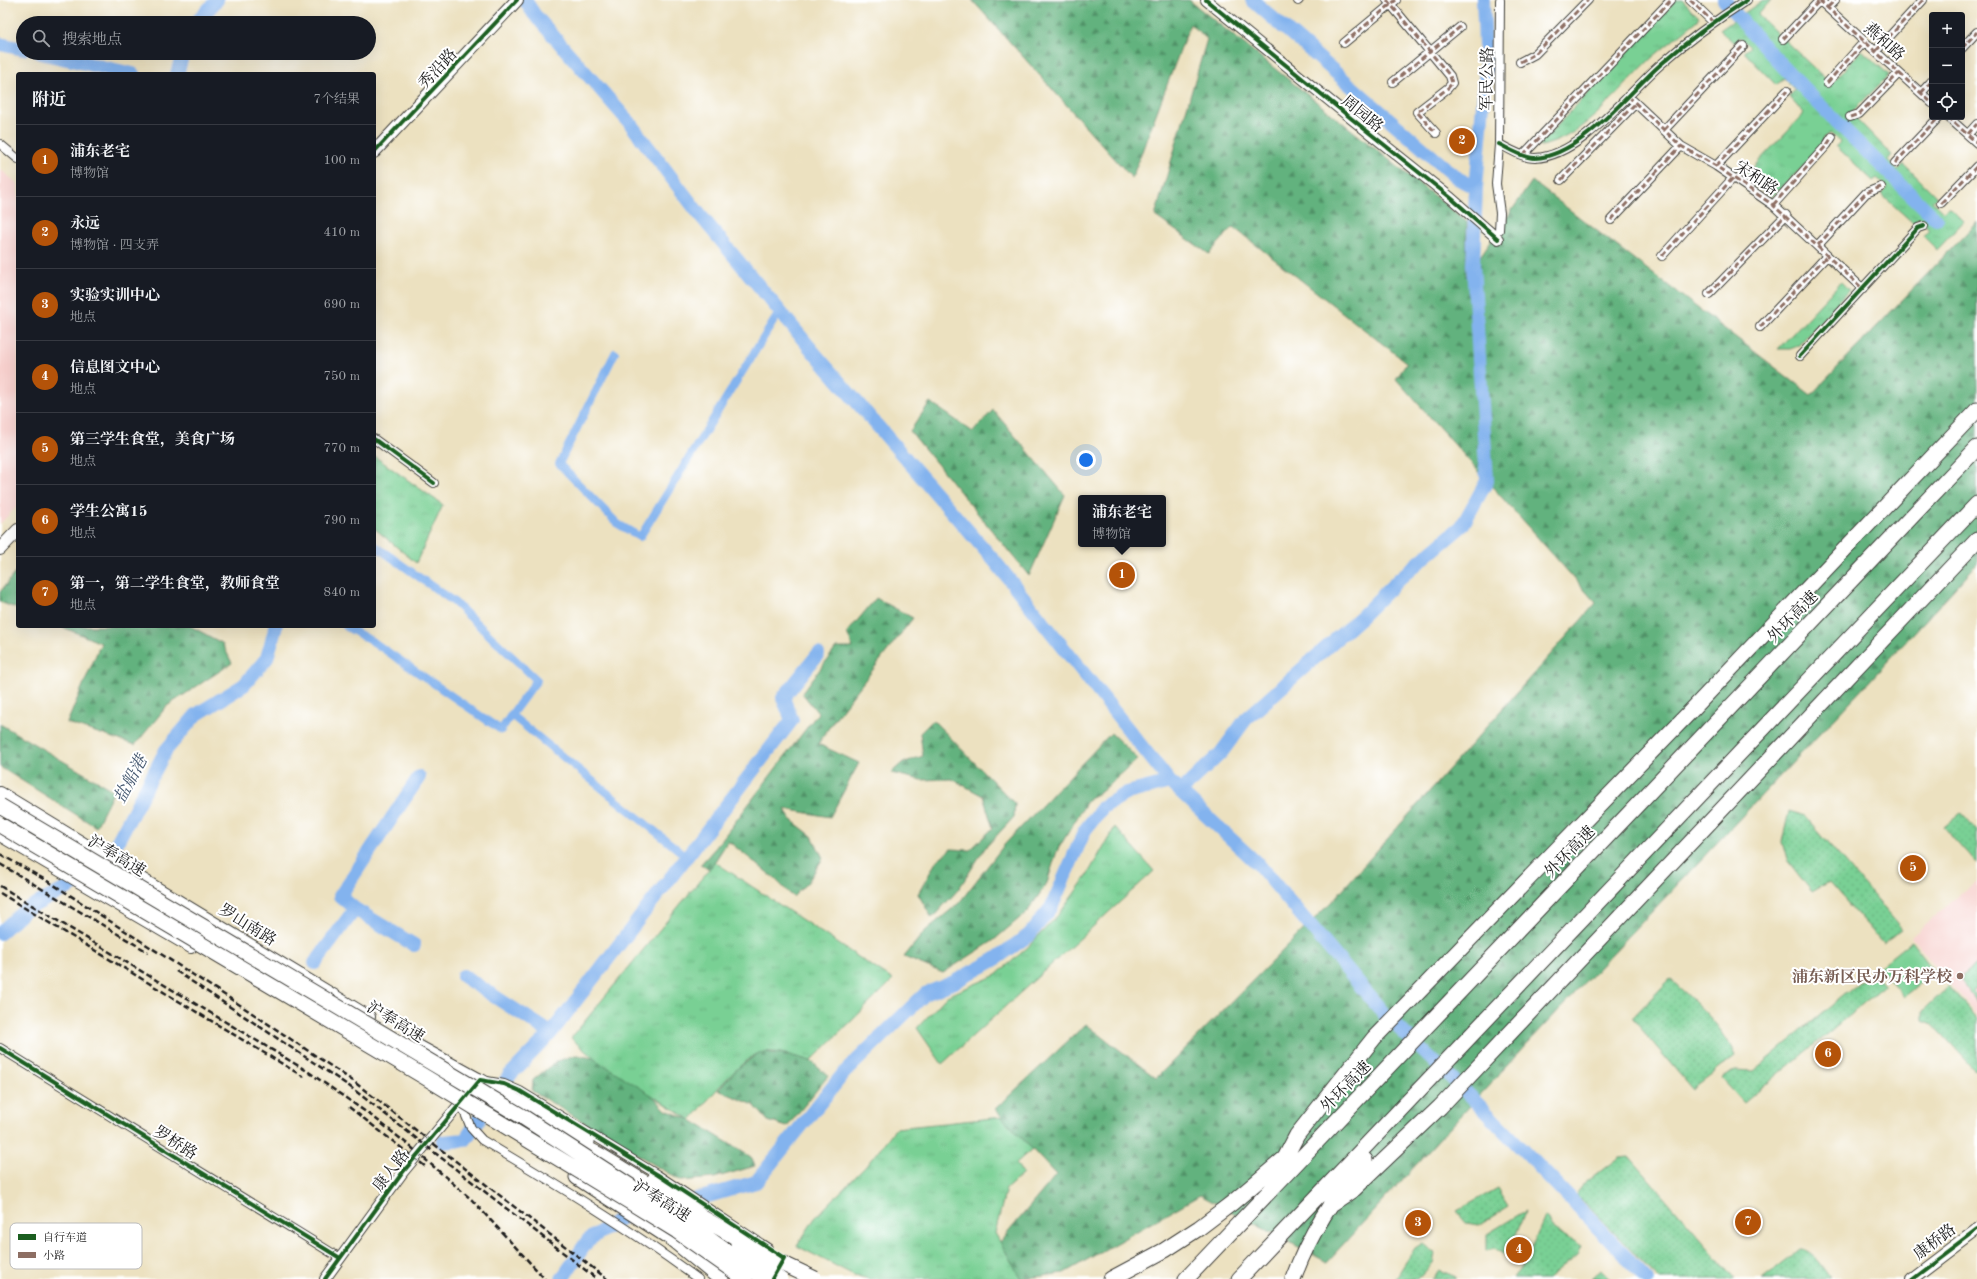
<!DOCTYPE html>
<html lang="zh">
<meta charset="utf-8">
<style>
body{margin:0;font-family:"Old Standard TT","Noto Serif SC",serif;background:#20242c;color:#f1f3f6}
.controls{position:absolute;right:12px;top:12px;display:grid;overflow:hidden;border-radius:4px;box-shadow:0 4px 16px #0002}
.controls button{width:36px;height:36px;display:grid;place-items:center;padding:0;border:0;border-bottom:1px solid #363941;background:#171b24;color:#f1f3f6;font:20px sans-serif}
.you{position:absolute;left:1086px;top:460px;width:14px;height:14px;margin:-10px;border:3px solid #fff;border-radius:50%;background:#1a73e8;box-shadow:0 0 0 6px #1a73e833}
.badge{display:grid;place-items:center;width:26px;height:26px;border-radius:50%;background:#b45309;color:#fff;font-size:13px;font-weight:700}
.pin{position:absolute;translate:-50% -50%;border:2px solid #fff;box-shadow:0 1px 4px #0006}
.popup{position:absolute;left:1078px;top:495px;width:88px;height:52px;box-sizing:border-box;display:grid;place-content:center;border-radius:4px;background:#171b24;filter:drop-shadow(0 1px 3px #0005);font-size:13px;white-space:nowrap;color:#9ea1a6}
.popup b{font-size:15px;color:#f1f3f6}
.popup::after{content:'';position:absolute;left:50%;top:100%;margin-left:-8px;border:8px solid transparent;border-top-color:#171b24}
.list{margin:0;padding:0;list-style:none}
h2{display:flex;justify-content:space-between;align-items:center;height:52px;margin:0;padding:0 16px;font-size:17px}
h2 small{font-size:13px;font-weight:400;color:#9ea1a6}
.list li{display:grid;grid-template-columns:26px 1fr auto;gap:12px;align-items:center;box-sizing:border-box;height:72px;padding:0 16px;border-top:1px solid #363941}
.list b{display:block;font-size:15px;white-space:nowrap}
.list p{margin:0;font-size:13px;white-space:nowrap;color:#9ea1a6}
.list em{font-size:13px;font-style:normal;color:#9ea1a6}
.icon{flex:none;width:22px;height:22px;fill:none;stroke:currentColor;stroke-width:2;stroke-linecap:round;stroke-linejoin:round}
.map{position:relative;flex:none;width:1977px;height:1279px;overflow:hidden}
.search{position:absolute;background:#171b24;box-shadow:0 4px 16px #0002;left:16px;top:16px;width:360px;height:44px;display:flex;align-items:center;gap:10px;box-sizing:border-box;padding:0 14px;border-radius:22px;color:#9ea1a6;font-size:15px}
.panel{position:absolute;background:#171b24;box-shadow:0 4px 16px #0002;left:16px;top:72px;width:360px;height:556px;border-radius:4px}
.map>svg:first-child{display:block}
</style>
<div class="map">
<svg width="1977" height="1279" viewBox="0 0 1977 1279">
<defs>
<pattern id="grass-dots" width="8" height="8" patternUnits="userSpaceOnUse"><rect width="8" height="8" fill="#79d094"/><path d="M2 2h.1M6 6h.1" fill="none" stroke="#68b27f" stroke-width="1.8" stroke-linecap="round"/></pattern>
<pattern id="forest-firs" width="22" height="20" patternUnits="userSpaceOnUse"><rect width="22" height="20" fill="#62b27e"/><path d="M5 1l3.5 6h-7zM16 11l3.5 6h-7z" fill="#509066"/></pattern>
<pattern id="park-tufts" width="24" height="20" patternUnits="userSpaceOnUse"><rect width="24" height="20" fill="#79d094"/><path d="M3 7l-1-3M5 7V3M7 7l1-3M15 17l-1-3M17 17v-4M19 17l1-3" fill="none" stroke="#68b27f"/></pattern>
</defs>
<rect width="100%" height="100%" fill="#fff"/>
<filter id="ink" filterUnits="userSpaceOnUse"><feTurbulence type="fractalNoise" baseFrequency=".025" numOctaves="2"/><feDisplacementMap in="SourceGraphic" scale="8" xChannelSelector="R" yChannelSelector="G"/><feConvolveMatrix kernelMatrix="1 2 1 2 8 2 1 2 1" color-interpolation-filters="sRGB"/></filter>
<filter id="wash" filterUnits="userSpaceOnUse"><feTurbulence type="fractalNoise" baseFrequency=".012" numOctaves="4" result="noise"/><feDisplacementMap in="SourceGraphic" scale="16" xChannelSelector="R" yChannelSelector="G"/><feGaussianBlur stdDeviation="0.9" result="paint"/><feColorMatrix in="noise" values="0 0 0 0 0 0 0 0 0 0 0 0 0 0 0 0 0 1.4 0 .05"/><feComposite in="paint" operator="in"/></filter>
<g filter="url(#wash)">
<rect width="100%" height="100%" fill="#ece1c0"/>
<path fill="#f7d0cd" d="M0 169 18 184V505L0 524Z
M1977 880V1015L1911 937Z"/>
<path fill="url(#grass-dots)" stroke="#4a7658" d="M1789 811 1805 816 1902 929 1883 943 1829 882 1812 892 1787 860 1782 842Z
M1961 813 1977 831V864L1944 827Z
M1977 964V988L1973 991 1977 996V1002L1962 982 1961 976Z
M1872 972 1884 986 1744 1103 1722 1079 1735 1070 1753 1071Z
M1670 979C1694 1001 1723 1025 1735 1056L1692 1089 1632 1018Z
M1949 986 1977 1018V1072L1933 1024 1923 1020V1011Z
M1629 1156 1735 1279H1659L1576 1194 1584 1184 1619 1157Z
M1498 1188 1509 1206 1479 1225 1467 1223 1457 1211Z
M1525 1211 1513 1244 1504 1256 1501 1251H1497L1496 1249 1487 1251V1234Z
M1545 1217 1549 1220 1552 1228 1581 1246 1577 1255 1547 1279H1513L1526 1260Z
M1423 1243 1435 1253 1433 1263 1418 1279H1395L1415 1248Z
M1799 1250C1813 1250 1823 1269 1831 1279H1762Z
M1439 1270 1456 1277V1279H1431Z
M1601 1270 1610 1279H1591Z"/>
<path fill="url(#forest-firs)" stroke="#3f674d" d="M972 0H1189L1467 222 1466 277 1532 181 1811 395 1977 222V564L1865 686 1525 1046 1327 1262 1200 1195 1064 1273 1021 1279 1000 1242 1056 1175 995 1109 1086 1024 1156 1078 1335 898 1596 603 1396 379 1407 363 1233 227 1209 254 1155 216 1207 39 1190 24 1132 178Z
M930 402 973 432 993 410 1065 495 1029 576 910 431Z
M18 569V609L0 602V592Z
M876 598 913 618 834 720 818 744 859 763 830 817 785 809 790 819 812 836 823 858 808 882 793 897 773 877 728 841 710 869 700 865 716 847 818 713 802 693 836 648H853L847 633Z
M60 626H190L222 643 232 663 167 706 135 745 67 723 101 643Z
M933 720 1015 804 1014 817 985 848 958 890 932 918 918 894 937 860 951 849 970 850 993 828 983 796 952 779 921 780 891 773 902 763 923 756 920 733Z
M0 724 114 791 96 827 0 767Z
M1111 733 1138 759 1101 792 1089 798 1057 851 1047 883 1028 911 993 941 943 973 904 957 924 932 959 903 1004 845Z
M760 1052 786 1054 811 1061 828 1076 787 1127 768 1121 754 1105 718 1090 737 1069Z
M575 1055 593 1058 649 1092 666 1110 691 1120 751 1157 755 1166 714 1178 681 1181 532 1091 533 1080 555 1062Z"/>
<path fill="url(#park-tufts)" stroke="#4a7658" d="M1676 0H1682L1699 17 1698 20C1684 32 1669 43 1655 55 1619 87 1587 138 1537 147Z
M1763 0H1771L1758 15 1831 84 1862 50 1889 75 1851 113 1892 155 1888 160 1898 170 1904 164 1937 197 1932 201 1944 212 1949 206 1964 221 1937 250 1923 236 1929 229 1918 218 1913 223 1881 194 1887 188 1877 178 1873 181 1836 146 1840 142 1830 133 1823 138V147L1772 197 1742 179 1804 113 1789 96 1795 90 1784 79 1776 85 1744 52 1750 47 1739 37 1734 43 1720 30Z
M1841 282 1849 290 1798 346 1790 349H1778Z
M374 456 443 505 416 563 374 528Z
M1115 827 1154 871 942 1064 917 1028 947 996 996 975 1027 948 1060 913 1086 877Z
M715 862 893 980 811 1061C799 1058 771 1048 759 1053 739 1061 706 1102 691 1120L593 1058 571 1038Z
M1002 1117 1032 1149 1016 1163 1023 1174 1006 1189 995 1233 1021 1279H869L854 1275 797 1246 815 1218 866 1166 896 1128Z"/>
<path fill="#79d094" stroke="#4a7658" d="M1911 941 1935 972 1904 997 1879 967Z"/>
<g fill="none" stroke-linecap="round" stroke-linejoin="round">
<path stroke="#83b3ee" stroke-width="8" d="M615 353 559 464 618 524 640 537 780 311
M374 545 454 602 537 680 511 715 687 857
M345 626 375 643 501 730 511 715"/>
<path stroke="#83b3ee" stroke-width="14" d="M525 0 534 14 629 122 700 215 816 355 997 564 1170 782 1259 865 1385 1015 1462 1088 1527 1154 1647 1279
M1252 0 1457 178 1476 188
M1724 0C1789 78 1863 148 1936 219
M196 23 217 0
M0 44 23 49
M40 53 133 74
M177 74 183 53
M1181 791 1221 753 1246 719 1362 616 1399 579 1462 526 1487 481 1473 265 1476 188 1486 68 1483 0
M355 909 414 945
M0 933 25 910 79 882 106 863 166 750 196 715 244 685 267 658 276 626
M315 963 355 909 340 896 419 777
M463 976 551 1033
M443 1142 465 1140 509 1076 551 1033 792 720 783 698 818 654
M684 1203 756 1182 844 1073 925 994 954 982 994 960 1029 935 1051 908 1085 830 1103 807 1127 793 1170 782
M562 1279 588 1240 639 1207"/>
</g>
</g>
<g filter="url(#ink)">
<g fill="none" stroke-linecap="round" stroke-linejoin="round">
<g stroke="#3b3a35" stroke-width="10">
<path id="minor" d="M1387 0 1450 76 1452 83 1448 88 1417 112 1436 133
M1690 0 1713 22
M1819 0 1932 103
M1298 1 1299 0
M1828 7 1835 0
M1783 39 1820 0
M1344 43 1396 0
M1962 48 1977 32
M1876 51 1923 0
M1520 62 1535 54 1588 0
M1393 82 1460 27
M1827 83 1864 42
M1921 93 1932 81
M1628 96 1681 146 1716 166 1773 205 1863 289
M1850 117 1859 114 1899 73
M1948 117 1977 143
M1664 130 1743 46
M1968 134 1977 124
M0 144 18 159
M1499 144C1509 149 1523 158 1535 158 1581 156 1627 94 1660 65 1687 41 1716 20 1747 0
M1523 155 1671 0
M1895 163 1939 117
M1716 166 1787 91
M1561 180 1635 104
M1941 203 1977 166
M1773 205 1827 145 1832 137
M1611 220 1681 146
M1499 230 1500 213 1496 184 1499 144 1500 0
M1818 245 1866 193 1881 187
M1662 256 1733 178
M1709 294 1786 215
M1760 327 1827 256
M1800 356 1918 228 1924 226
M374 439 434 483
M0 1048 340 1258
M487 1081 504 1084 520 1091 658 1175 768 1248
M461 1104 471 1128 482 1140C556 1184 629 1228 698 1279"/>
</g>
<g stroke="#3b3a35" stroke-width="12">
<path id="tertiary" d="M1206 0 1352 119 1451 198 1498 239
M325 1279 403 1172 477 1083"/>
</g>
<g stroke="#3b3a35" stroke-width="14">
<path id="secondary" d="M374 152 517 0
M0 549 18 530
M0 793 369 1017
M0 835 191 947
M418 1046 480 1080
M1911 1279 1977 1229"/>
</g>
<g stroke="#3b3a35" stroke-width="15">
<path id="primary" d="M480 1080 588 1142"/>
</g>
<g stroke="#3b3a35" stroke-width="17">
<path id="motorway" d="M565 1138 599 1155 669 1198
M577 1177 671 1238 721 1279
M1330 1205 1354 1189 1440 1107 1977 540
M1111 1279 1165 1250 1199 1228 1232 1203 1285 1158 1297 1135 1374 1038 1688 714 1977 410
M1186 1279 1977 448
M1239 1279 1977 504
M1293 1279C1309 1235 1334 1195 1365 1160"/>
</g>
<use href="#minor" stroke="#fff" stroke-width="8"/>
<use href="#tertiary" stroke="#fff" stroke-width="10"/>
<use href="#secondary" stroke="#fff" stroke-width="12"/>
<use href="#primary" stroke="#fff" stroke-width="13"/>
<use href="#motorway" stroke="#fff" stroke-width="15"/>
<path stroke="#1c1c1c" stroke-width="2.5" stroke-dasharray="6 3" stroke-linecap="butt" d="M0 854 54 885 240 1005 353 1081 607 1279
M0 864 148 952
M0 886 307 1071 376 1119 411 1147 472 1200 545 1279
M0 893 304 1077
M176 971 349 1086 597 1279
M349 1107 426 1167"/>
<g stroke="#3b3a35" stroke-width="15" stroke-linecap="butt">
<path id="primary-bridge" d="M653 1180 700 1214
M737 1244 781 1279"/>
</g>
<g stroke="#3b3a35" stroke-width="17" stroke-linecap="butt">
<path id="motorway-bridge" d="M0 806 523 1117 684 1221 765 1279
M0 825 425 1077 632 1203 677 1231 745 1279
M689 1210 775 1260 815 1279"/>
</g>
<use href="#primary-bridge" stroke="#fff" stroke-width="13"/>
<use href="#motorway-bridge" stroke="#fff" stroke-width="15"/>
<path stroke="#8d6e63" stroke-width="3" stroke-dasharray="6 3" stroke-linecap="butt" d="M1387 0 1450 76 1452 83 1448 88 1417 112 1436 133
M1690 0 1713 22
M1819 0 1932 103
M1298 1 1299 0
M1828 7 1835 0
M1783 39 1820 0
M1344 43 1396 0
M1962 48 1977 32
M1876 51 1923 0
M1520 62 1535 54 1588 0
M1393 82 1460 27
M1827 83 1864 42
M1921 93 1932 81
M1628 96 1681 146 1716 166 1773 205 1863 289
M1850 117 1859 114 1899 73
M1948 117 1977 143
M1664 130 1743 46
M1968 134 1977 124
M1523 155 1671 0
M1895 163 1939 117
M1716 166 1787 91
M1561 180 1635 104
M1941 203 1977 166
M1773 205 1827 145 1832 137
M1611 220 1681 146
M1818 245 1866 193 1881 187
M1662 256 1733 178
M1709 294 1786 215
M1760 327 1827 256"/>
<g stroke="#fff" stroke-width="6">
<path id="cycleway" d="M1206 0 1352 119 1451 198 1498 239
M1499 144C1509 149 1523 158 1535 158 1581 156 1627 94 1660 65 1687 41 1716 20 1747 0
M374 152 517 0
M1800 356 1918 228 1924 226
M374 439 434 483
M0 1048 340 1258
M325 1279 403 1172 480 1080 504 1084 520 1091 658 1175 784 1258 772 1279
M1911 1279 1977 1229"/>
</g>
<use href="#cycleway" stroke="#1b5e20" stroke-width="4"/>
</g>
</g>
<circle fill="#8d6e63" stroke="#fff" stroke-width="1.5" cx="1960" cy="976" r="4"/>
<g text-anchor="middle" stroke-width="4" stroke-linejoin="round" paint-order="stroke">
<g font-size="16" fill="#1c1c1c" stroke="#fff">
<text transform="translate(1885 41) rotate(42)" y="6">燕和路</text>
<text transform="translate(437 68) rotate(-47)" y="6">秀沿路</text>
<text transform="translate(1486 79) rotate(-89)" y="6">军民公路</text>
<text transform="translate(1363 113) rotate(39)" y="6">周园路</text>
<text transform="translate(1757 177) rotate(34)" y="6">宋和路</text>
<text transform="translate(1792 616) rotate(-46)" y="6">外环高速</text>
<text transform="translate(1569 851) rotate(-46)" y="6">外环高速</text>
<text transform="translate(117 855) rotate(31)" y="6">沪奉高速</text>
<text transform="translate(248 924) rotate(32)" y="6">罗山南路</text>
<text transform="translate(396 1021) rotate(31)" y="6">沪奉高速</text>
<text transform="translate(1345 1086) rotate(-46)" y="6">外环高速</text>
<text transform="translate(176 1142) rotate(32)" y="6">罗桥路</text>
<text transform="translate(390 1170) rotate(-52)" y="6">康人路</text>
<text transform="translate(662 1200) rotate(32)" y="6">沪奉高速</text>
<text transform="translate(1934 1241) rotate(-37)" y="6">康桥路</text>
</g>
<g font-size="16" font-weight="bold" fill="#785e54" stroke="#fff" text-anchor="end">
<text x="1952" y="982">浦东新区民办万科学校</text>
</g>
<g font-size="17" font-style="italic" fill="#455870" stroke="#fff">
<text transform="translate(130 779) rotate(-62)" y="6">盐船港</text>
</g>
</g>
<rect x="10" y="1223" width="132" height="46" rx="6" fill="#fff" stroke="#bbb" stroke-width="1"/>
<rect x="18" y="1234" width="18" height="6" fill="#1b5e20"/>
<rect x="18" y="1252" width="18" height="6" fill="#8d6e63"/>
<g font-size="11" fill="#1c1c1c">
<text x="43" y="1241">自行车道</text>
<text x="43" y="1259">小路</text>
</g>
</svg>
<div class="controls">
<button>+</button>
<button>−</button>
<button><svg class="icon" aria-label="locate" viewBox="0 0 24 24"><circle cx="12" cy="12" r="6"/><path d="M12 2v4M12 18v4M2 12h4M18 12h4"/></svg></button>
</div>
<div class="you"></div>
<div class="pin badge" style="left:1122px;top:575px">1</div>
<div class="popup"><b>浦东老宅</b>博物馆</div>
<div class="pin badge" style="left:1462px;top:141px">2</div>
<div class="pin badge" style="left:1418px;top:1223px">3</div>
<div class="pin badge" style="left:1519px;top:1250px">4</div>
<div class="pin badge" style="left:1913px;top:868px">5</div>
<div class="pin badge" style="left:1828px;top:1054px">6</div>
<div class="pin badge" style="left:1748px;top:1222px">7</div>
<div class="search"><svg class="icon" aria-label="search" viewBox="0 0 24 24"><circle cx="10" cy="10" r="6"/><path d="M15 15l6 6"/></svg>搜索地点</div>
<section class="panel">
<h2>附近<small>7个结果</small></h2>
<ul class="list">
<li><span class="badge">1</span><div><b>浦东老宅</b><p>博物馆</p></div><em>100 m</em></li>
<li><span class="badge">2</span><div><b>永远</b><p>博物馆 · 四支弄</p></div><em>410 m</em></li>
<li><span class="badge">3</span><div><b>实验实训中心</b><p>地点</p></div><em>690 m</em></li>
<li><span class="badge">4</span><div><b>信息图文中心</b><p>地点</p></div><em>750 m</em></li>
<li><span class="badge">5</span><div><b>第三学生食堂，美食广场</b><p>地点</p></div><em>770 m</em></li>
<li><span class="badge">6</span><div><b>学生公寓15</b><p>地点</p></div><em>790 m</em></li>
<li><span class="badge">7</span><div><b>第一，第二学生食堂，教师食堂</b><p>地点</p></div><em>840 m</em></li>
</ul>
</section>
</div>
